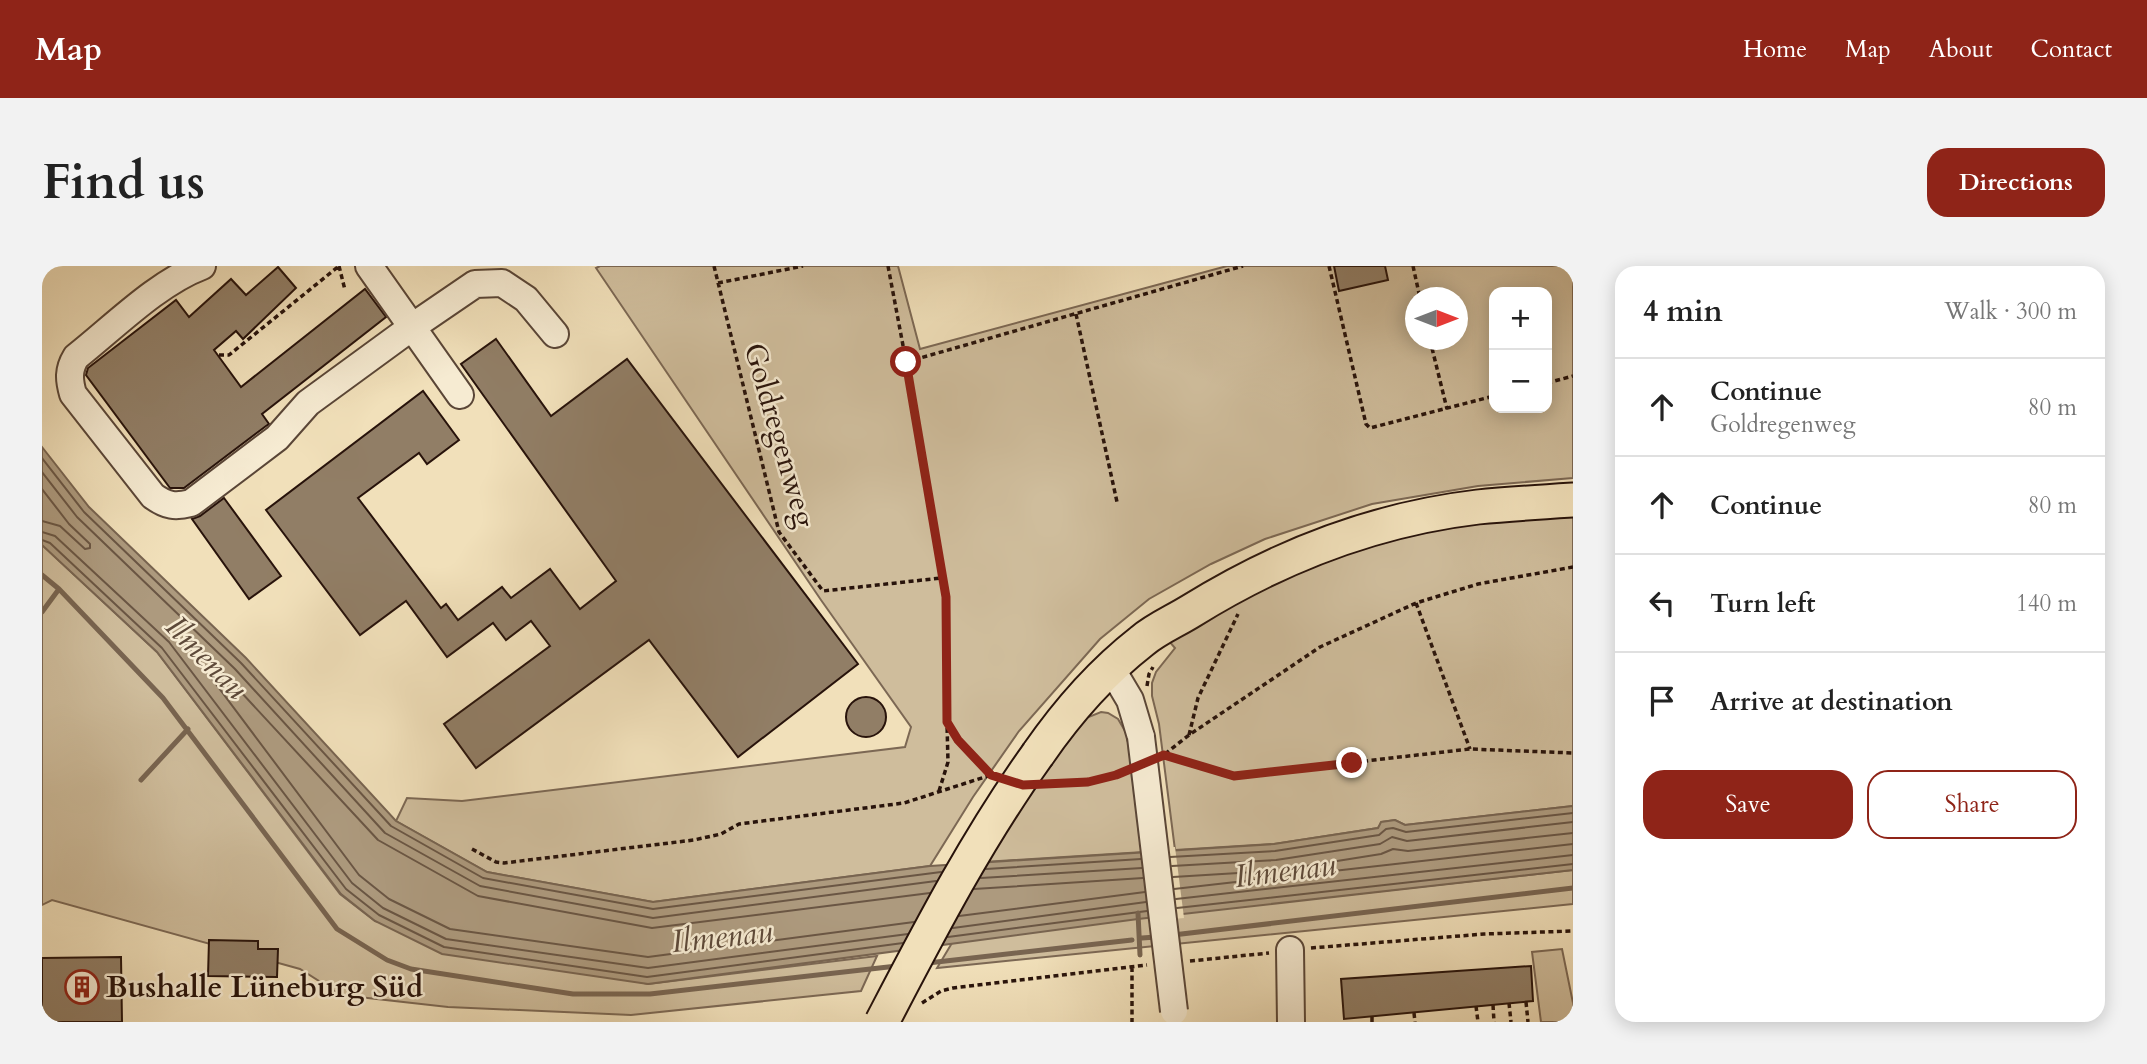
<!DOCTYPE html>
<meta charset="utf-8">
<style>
body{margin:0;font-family:Cardo,serif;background:#f2f2f2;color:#222}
.controls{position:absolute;right:21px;top:21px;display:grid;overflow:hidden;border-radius:14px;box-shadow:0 4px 18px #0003}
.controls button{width:63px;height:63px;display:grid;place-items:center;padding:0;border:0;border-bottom:2px solid #e0e0e0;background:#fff;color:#222;font:35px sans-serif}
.compass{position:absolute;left:1363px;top:21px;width:63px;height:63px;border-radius:50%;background:#fff;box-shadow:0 4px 18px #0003;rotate:90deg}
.stop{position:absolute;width:21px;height:21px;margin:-16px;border:5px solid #8f2418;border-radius:50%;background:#fff}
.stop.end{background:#8f2418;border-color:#fff;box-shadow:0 2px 7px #0008}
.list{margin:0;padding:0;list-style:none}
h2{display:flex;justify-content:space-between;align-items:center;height:91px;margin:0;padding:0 28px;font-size:30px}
h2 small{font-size:23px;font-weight:400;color:#767676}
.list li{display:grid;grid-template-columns:46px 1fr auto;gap:21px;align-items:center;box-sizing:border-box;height:98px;padding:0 28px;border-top:2px solid #e0e0e0}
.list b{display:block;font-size:26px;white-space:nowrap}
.list p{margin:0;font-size:23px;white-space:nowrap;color:#767676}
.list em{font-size:23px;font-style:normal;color:#767676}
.actions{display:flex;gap:14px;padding:21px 28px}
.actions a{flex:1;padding:16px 0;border:2px solid #8f2418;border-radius:21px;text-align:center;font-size:24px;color:#8f2418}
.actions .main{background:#8f2418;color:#fff}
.icon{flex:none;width:38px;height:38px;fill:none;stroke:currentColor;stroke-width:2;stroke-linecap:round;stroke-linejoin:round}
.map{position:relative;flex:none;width:1531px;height:756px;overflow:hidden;border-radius:21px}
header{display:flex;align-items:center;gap:42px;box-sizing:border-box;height:98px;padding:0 35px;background:#8f2418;color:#fff}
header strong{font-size:33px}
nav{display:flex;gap:38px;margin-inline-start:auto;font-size:24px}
.intro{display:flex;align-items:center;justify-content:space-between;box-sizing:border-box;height:168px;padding:0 42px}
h1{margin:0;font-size:49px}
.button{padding:18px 32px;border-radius:21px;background:#8f2418;color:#fff;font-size:24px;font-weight:700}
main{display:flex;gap:42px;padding:0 42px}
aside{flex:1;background:#fff;border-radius:21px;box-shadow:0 4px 18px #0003}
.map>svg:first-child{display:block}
</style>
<header>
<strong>Map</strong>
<nav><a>Home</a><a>Map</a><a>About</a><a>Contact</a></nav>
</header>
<div class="intro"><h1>Find us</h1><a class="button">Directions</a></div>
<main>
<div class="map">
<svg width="1531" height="756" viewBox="0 0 1531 756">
<rect width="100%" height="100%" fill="#f1e0ba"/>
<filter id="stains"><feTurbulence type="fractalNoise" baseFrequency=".00286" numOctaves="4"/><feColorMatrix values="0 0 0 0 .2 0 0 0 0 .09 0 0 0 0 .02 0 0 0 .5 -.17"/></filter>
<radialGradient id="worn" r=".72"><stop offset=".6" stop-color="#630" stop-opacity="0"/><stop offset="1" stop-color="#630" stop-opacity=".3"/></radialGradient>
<path fill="#cfbd9c" stroke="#7c6854" stroke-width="2" fill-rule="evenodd" d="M558 0H856L878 83 1185 0H1531V212L1436 220 1330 238 1223 273 1169 298 1107 333 1058 373 977 465 931 531 888 600 611 636 445 606 354 555 365 532 420 535 863 481 869 461 779 334 554 2ZM1452 26H1505V142H1452ZM1374 32H1416V74H1374Z
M1531 247V540L1363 559 1353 554 1340 556 1336 562 1232 578 1133 584 1117 458 1110 430V417L1114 406 1133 382 1126 374 1153 355 1287 289 1413 257Z
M0 279 115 386 298 628 333 655 606 718 835 690 819 725 589 749 406 741 299 729 258 703 10 634 0 639Z
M1059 446 1066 447 1076 453 1086 470 1102 586 942 596 1006 497 1044 452Z
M1531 604V638L895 702 913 672Z
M1520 683 1531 737V756H1499L1490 686Z"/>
<path fill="#ad9a7e" stroke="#786450" stroke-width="2" d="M0 181 47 241 204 392 354 555 445 606 611 636 888 600 1232 578 1336 562 1339 556 1353 554 1363 559 1531 540V604L1096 653 606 718 400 688 333 655 299 628 115 386 0 279Z"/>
<path fill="#f1e0ba" d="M1133 581 1142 652 1111 655 1102 583Z"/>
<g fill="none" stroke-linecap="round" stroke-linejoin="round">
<path stroke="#6a5644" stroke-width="2" d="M0 192 42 246 199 397 349 560 441 612 611 643 899 606
M0 206 35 251 193 403 343 567 438 620 611 652 894 615
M0 223 27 258 48 278V282L43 283 18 260 0 255
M0 266 13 270 127 376 310 617 341 642 404 673 606 702 866 668
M0 274 8 277 120 382 304 623 337 649 402 681 605 711 861 677
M1531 567 1366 585 1351 583 1339 588 1245 603 1243 607 1247 610 1531 578
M1128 591 1233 585 1337 569 1344 563 1351 562 1364 566 1531 547
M1130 600 1234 594 1338 578 1350 571 1365 575 1531 556
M944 603 1099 593
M1131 611 1229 605 1233 608 1229 612 1132 623
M939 612 1100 602
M932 623 1101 612
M1134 633 1531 589
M1135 642 1531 598
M917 650 1103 626
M872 656 606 691 408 663 347 633 317 609 141 374 146 373 185 411 336 574 436 630 610 662 888 627
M911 662 1104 636
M906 671 1105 645"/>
<path stroke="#786450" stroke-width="5" d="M0 309 17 323 121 432 295 663 345 694 369 703 531 728H608L855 700
M0 346 17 323
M99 514 146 463
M1096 647 1098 689
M1131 669 1531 622
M1100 672 1114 671
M886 697 1090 674"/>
</g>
<path fill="#917e66" stroke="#28130b" stroke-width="2" d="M1292 0H1343L1346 14 1297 25Z
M236 1 254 22 201 73 194 65 172 84 199 121 323 23 344 51 220 148 227 158 224 160 142 222H128L44 109 46 102 134 34 147 51 189 13 204 29Z
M454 73 509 150 585 93 816 398 696 491 607 374 434 502 402 458 508 380 489 355 464 374 451 357 405 391 364 335 318 369 224 244 381 125 417 174 385 198 377 187 316 232 399 342 404 338 416 354 460 321 469 332 508 303 538 343 574 315 419 98Z
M182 232 239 310 207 333 150 253 158 250Z
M804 451a20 20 0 1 1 40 0a20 20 0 1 1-40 0Z
M167 674 216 675V683H236L235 711 166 710Z
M79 691 80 756H0V692Z
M1489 700 1491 735 1302 753 1299 713Z"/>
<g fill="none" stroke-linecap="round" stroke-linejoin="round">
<g stroke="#5a4637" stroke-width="30">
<path id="minor" d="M160 0C115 17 72 61 34 91 26 104 27 114 31 128L111 230C125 240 133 241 149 237L235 172 266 137 370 61 433 18 460 17 484 33 513 68
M327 0 418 129
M1069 402 1088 434 1099 471
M1248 684 1249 756"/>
</g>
<g stroke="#28130b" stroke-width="37">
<path id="major" d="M996 488C1025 446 1059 407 1100 375 1114 363 1133 355 1149 345 1236 291 1334 253 1436 241 1467 238 1499 236 1531 234"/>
</g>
<path stroke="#28130b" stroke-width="3.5" stroke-dasharray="5 3.5" stroke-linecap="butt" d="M297 0 303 24
M672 0 737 266 781 325 899 312
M846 0 873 143 903 331 905 455 916 474 949 509
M1287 0 1324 158 1328 162 1452 130
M1371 0 1378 32
M676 17 761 0
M1034 48 1075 236
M1388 74 1405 143
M177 89H187L297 0
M864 96 1201 0
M1505 117 1531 110
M1374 337 1428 483
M1105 420 1107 408 1111 401
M1147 469 1156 432 1196 348
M1123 488 1147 469 1278 381 1374 337 1436 318 1531 301
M1121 489 1192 510 1428 483 1531 487
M1004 519 1046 516 1082 506
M897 525 906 496 905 458
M430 583 454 596 462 597 652 574 679 568 697 558 862 537 949 509 952 510
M1269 682 1442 668 1531 665
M1148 695 1227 687
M1090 701V756
M1484 736 1486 756
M880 737 899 725 911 722 1105 699
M1467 737 1469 756
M1451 739 1452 756
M1434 740 1436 756
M1372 747 1373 756
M1330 751V756"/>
<use href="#minor" stroke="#f6ebd2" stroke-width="26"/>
<use href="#major" stroke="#f1e0ba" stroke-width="33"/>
<g stroke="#5a4637" stroke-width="30" stroke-linecap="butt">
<path id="minor-bridge" d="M1099 471 1132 745"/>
</g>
<g stroke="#28130b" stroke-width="37" stroke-linecap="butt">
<path id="major-bridge" d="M840 756C888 664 935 573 996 488"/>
</g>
<use href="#minor-bridge" stroke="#f6ebd2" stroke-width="26"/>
<use href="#major-bridge" stroke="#f1e0ba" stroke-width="33"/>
</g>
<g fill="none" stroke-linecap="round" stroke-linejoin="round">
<path stroke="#8f2418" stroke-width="9" d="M864 96 904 331 905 456 916 474 949 509 981 519 1046 516 1074 509 1122 489 1192 510 1310 497"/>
</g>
<defs>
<g id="building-ring" transform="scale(1.75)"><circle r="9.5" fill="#f6ebd2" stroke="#8f2418" stroke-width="1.5"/><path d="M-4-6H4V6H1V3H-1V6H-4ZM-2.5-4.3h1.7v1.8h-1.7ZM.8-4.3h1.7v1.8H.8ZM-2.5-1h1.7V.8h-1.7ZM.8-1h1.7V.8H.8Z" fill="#8f2418"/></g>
</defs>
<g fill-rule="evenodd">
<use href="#building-ring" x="40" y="721"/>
</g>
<g text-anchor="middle" stroke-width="5" stroke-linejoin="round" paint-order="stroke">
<g font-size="30" fill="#28130b" stroke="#f6ebd2">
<text transform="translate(738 169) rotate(74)" y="10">Goldregenweg</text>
</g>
<g font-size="30" font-weight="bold" fill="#28130b" stroke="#f6ebd2" text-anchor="start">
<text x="64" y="731">Bushalle Lüneburg Süd</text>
</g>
<g font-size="32" font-style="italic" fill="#5d4939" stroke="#f6ebd2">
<text transform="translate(165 391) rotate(46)" y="11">Ilmenau</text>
<text transform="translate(1243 604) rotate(-7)" y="11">Ilmenau</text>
<text transform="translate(680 670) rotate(-6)" y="11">Ilmenau</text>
</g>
</g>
<rect width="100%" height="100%" filter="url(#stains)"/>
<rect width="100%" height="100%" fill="url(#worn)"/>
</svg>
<div class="controls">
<button>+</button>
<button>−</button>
</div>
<svg class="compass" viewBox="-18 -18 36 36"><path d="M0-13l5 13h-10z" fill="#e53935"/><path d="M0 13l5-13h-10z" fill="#767676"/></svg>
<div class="stop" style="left:864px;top:96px"></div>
<div class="stop end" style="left:1310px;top:497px"></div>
</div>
<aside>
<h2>4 min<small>Walk · 300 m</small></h2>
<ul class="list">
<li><svg class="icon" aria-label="ahead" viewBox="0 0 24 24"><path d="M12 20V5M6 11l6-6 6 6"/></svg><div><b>Continue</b><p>Goldregenweg</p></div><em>80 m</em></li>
<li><svg class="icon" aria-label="ahead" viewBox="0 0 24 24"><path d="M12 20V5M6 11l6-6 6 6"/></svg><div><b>Continue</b></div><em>80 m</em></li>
<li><svg class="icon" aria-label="left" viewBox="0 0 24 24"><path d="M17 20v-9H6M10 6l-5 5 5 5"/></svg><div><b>Turn left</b></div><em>140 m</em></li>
<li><svg class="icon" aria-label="arrive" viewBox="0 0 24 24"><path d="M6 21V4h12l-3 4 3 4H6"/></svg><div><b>Arrive at destination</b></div></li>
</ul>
<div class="actions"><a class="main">Save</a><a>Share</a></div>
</aside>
</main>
